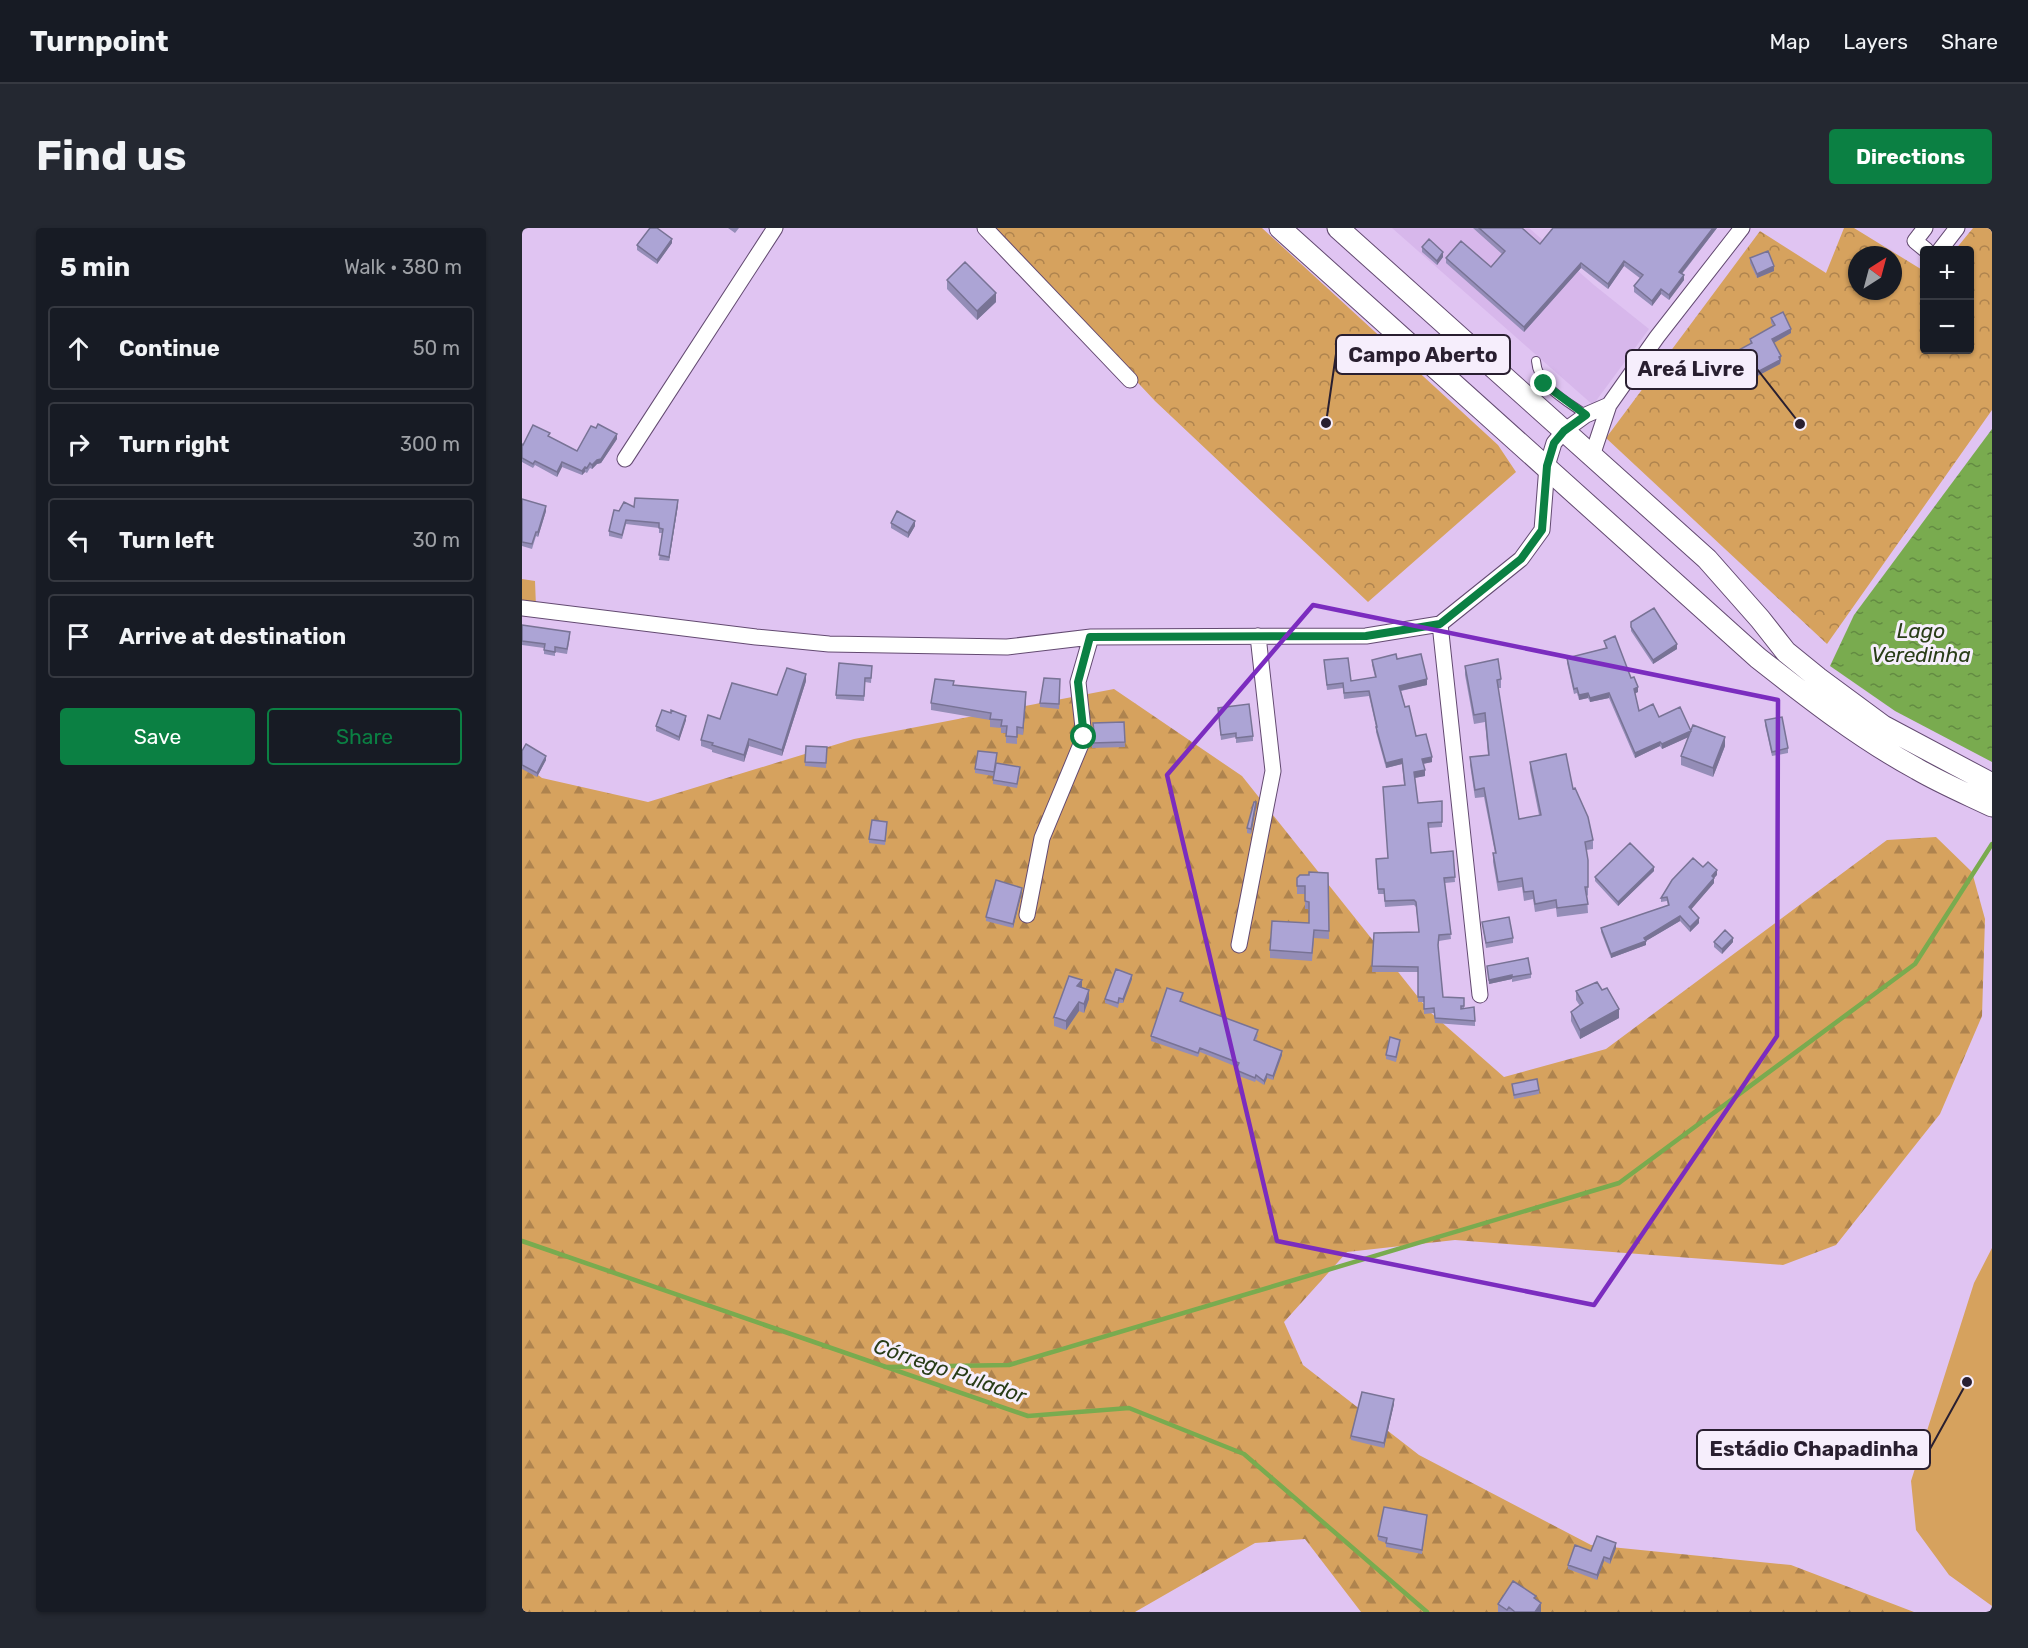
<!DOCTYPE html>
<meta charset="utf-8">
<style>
body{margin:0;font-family:Rubik,sans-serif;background:#242831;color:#f1f3f6}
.controls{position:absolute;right:18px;top:18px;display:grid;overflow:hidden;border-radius:6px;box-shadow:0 2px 4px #0004}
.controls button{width:54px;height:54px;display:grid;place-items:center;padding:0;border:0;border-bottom:2px solid #363941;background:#171b24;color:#f1f3f6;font:30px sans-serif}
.compass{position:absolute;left:1326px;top:18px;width:54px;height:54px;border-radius:50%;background:#171b24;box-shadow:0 2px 4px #0004;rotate:36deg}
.stop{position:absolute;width:18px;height:18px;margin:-14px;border:4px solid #0b8043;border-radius:50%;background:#fff}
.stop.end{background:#0b8043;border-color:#fff;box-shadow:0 2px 6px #0008}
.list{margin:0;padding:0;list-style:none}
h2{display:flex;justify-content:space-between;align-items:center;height:78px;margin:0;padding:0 24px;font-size:26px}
h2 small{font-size:20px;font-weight:400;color:#9ea1a6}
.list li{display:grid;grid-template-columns:39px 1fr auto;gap:18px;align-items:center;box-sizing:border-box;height:84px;margin:0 12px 12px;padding:0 12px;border:2px solid #363941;border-radius:6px}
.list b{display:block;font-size:22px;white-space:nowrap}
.list em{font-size:20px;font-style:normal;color:#9ea1a6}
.actions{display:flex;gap:12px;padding:18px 24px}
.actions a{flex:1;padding:14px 0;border:2px solid #0b8043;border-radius:6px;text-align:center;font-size:21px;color:#0b8043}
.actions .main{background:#0b8043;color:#fff}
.icon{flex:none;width:33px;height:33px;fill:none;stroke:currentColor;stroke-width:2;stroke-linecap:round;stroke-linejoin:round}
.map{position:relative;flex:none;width:1470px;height:1384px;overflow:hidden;border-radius:6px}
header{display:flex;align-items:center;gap:36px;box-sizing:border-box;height:84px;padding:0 30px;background:#171b24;border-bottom:2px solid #363941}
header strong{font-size:28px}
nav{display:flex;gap:33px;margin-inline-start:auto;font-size:21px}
.intro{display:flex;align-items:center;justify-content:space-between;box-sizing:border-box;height:144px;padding:0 36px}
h1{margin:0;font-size:42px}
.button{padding:15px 27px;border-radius:6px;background:#0b8043;color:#fff;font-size:21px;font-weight:700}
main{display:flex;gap:36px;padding:0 36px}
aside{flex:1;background:#171b24;border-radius:6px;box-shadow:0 2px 4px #0004}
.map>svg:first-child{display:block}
</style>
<header>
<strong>Turnpoint</strong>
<nav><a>Map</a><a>Layers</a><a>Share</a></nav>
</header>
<div class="intro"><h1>Find us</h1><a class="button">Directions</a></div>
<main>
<aside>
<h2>5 min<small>Walk · 380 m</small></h2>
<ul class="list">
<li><svg class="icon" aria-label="ahead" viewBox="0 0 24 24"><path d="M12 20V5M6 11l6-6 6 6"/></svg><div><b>Continue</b></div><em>50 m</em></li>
<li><svg class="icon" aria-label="right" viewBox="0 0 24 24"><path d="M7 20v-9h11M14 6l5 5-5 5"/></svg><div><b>Turn right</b></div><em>300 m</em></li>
<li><svg class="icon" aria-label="left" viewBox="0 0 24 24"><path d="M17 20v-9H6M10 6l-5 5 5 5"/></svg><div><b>Turn left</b></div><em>30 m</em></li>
<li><svg class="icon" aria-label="arrive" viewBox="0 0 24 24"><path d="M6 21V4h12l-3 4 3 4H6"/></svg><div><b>Arrive at destination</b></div></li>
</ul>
<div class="actions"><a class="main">Save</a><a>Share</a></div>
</aside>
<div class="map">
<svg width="1470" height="1384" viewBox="0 0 1470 1384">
<defs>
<pattern id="forest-firs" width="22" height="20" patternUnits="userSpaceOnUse" patternTransform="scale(1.5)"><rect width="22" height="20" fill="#d6a25e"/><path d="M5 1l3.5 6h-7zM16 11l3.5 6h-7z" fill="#ae834e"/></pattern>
<pattern id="park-crowns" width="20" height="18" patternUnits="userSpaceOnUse" patternTransform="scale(1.5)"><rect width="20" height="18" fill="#d6a25e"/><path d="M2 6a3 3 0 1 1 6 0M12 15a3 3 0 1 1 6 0" fill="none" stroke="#ae834e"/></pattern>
<pattern id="water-ripples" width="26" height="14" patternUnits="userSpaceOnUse" patternTransform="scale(1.5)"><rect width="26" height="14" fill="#79ab4f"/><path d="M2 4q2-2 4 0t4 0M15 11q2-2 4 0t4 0" fill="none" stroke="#638b42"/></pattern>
</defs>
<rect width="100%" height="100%" fill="#e0c4f2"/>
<path fill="#d7b7eb" d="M870 0H1007L1072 57 1127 101 1071 177Z"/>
<path fill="url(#forest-firs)" d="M592 461 720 548 908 784 982 849 1084 821 1365 612 1414 609 1450 644 1463 691 1460 788 1418 886 1314 1017 1261 1037 933 1012 825 1024 762 1094 781 1137 897 1227 1069 1317 1269 1337 1392 1384H839L783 1311 733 1315 613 1384H0V535L20 550 126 574 332 511Z"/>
<path fill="url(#park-crowns)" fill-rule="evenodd" d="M471 0H740L976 217 994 244 846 374 633 173Z
M1322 0H1332L1402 43V122H1448V22H1433L1451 0H1470V182L1305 416 1084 210 1238 3 1304 45ZM1335 27H1371V63H1335Z"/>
<path fill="#d6a25e" d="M0 351 13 353 14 379 0 377Z
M1470 1020V1378L1427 1347 1394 1302 1389 1253 1452 1055Z"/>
<path fill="url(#water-ripples)" d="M1470 201V534L1373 483 1308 438 1332 387Z"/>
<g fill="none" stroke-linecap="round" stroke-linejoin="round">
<path stroke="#79ab4f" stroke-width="4.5" d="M0 1013 506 1188 607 1180 722 1226 905 1384
M363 1139 487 1137 1097 955 1393 736 1470 616"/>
<g stroke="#634a71" stroke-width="10">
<path id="lane" d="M1014 133C1016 159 1045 173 1064 187"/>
</g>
<g stroke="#634a71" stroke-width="17">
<path id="street" d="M463 0 608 152
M1403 0 1393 13 1404 22
M1418 22 1435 0
M1070 228 1087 177
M103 231 253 0
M0 380 234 409 307 416 485 419 569 409 844 408 918 396 999 331 1020 302 1025 238 1032 215 1042 203 1064 187 1087 177 1135 109 1220 0
M918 396 958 767
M505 687 520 610 562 509 556 454 569 409
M717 717 751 543 736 408"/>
</g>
<g stroke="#634a71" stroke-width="23">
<path id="secondary" d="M758 0 1236 430C1287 470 1338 510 1395 541 1419 555 1445 566 1470 578
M816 0 1185 331 1238 391 1264 424 1296 450 1361 498 1470 556"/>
</g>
<use href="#lane" stroke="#fff" stroke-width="8"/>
<use href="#street" stroke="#fff" stroke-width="15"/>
<use href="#secondary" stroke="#fff" stroke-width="21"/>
</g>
<path fill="#948db7" d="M206 0H217L213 5Z
M951 0H1000L1018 16 1031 0H1195L1160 46 1162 52 1147 72 1139 66 1130 78 1112 64V58L1119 51 1102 38 1086 61 1059 40 1002 104 924 35V30L969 39 980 26Z
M150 15 135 36 115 22V17Z
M900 19 921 29 915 37 900 24Z
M1228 30 1252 43 1235 50 1228 35Z
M425 52 474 74 455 92 425 61Z
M1249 90 1269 105 1252 115 1259 133 1258 136 1226 153 1225 151 1221 153 1211 129V125L1228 116V111L1251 98 1249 95Z
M28 209 55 223 95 211 79 235 75 236 70 241 68 240 65 245 63 244 60 247 40 239 35 249 13 237 11 240 0 234V216L1 217Z
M0 271 24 283 16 309 14 308 10 321 0 318Z
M156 277 147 333 137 332 140 305H137V300L104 296 100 311 87 308V303L97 283 112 279Z
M369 295 393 298 386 310 369 300Z
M1109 394 1155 421 1131 436 1109 403Z
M0 397 48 409 45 426 33 424V428L22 426V420L0 417Z
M1082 413 1109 450 1116 464 1113 465 1117 483 1137 489 1203 518 1191 549 1159 537V528L1166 509 1140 521 1138 518 1113 530 1087 470 1068 474 1066 470 1057 472 1055 465 1052 466 1045 435V430L1084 420Z
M875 431 905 457 879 463 883 479 894 508 910 534 901 536 903 548 893 550 896 575 920 573V599L906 600 909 625 931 623 933 654 923 655 929 711 917 713 916 720 921 769 942 770V780L953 793V798L913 795 912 785 902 786V774H896V744H850L852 705 897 704 894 679 892 677 863 679 862 666H856L854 631 866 630 882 557 880 536 864 540 854 504V499L847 468 822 471 821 460 805 462 802 432 829 453 853 449 850 437V432Z
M350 438 349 455 343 454 342 473 314 471V467Z
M943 438 979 451V460H976L997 591 1017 587 1008 542V534L1051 561 1071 612V621L1064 622 1066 632V667L1065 668 1066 685 1035 689 1034 680 1013 684 1011 671 1002 673 1000 659 976 663 971 634V625H973L962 569 953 570 948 537V529L966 527 963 494 952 496 943 447Z
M538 451 537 481 518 479V475Z
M284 453 260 528 227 518 222 534 190 524V522L179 518V512L198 491 255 467Z
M432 457 504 471 501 507 495 506V516L484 515V505H479V500L468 499V492L409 482V475Z
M696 480 731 508V513L714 515V509L699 512Z
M149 485 164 492 157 513 134 503V498Z
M1243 492 1266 520V525L1250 528 1243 497Z
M602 494 603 519 570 520V515Z
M284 518 305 519 304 540 283 538Z
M0 523 24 532 15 549 0 541Z
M475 529 474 535 498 544 495 560 471 556V548L453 545V541Z
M734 579 729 606 725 605V600Z
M365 599 363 617 347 615V611Z
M1132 643 1096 678 1073 653V649Z
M806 645 807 711 792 710 790 733 748 730V722L787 695V681H783V666H775V650L787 647Z
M1195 647 1192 650V655L1169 681 1177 695 1168 704 1158 693 1124 713V717L1089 730 1079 704V700L1146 678 1145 673 1139 674V670Z
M500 664 491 700 464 693V689Z
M960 694 991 710V715L964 720Z
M1192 714H1211L1200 726 1192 719Z
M965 738 1009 746V750L990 754V751L967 756Z
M610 751 601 775H597L596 780 583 775V771Z
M560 760 567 771 562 785 557 783 544 802 532 798V789Z
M1054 763 1097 790 1058 811 1049 793V784L1058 778 1054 772Z
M661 770 660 773 736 807 734 812 760 827 751 852 745 850 742 857 734 852 733 854 714 847V842L715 839 678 824 676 829 629 813V808Z
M878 816 874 834 864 831V827Z
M990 856 1017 862V866L992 871Z
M872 1176 862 1220 829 1212V1208Z
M905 1291 900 1326 864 1319V1315L856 1312V1308Z
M1094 1320 1088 1336 1082 1333 1075 1352 1046 1341V1337L1069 1323Z
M1014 1371 1019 1384H976V1376Z"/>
<path fill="#787395" d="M1191 0H1195L1157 49V44Z
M150 11V15L135 36V32Z
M921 24V29L915 37V33Z
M1102 33V38L1086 61V56Z
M1059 35V40L1002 104V99Z
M1252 38V43L1235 50V46Z
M1162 47V52L1147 72V67Z
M1139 61V66L1130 78V73Z
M474 65V74L455 92V83Z
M1269 101V105L1250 116V111Z
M1259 128 1258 136 1226 153V149Z
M1225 147V151L1221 153V149Z
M95 206V211L79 235 75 236 70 241V237L75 232Z
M40 234V239L35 249V244Z
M63 239V244L60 247V243Z
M156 272V277L147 333V329Z
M24 278V283L16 309V304Z
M393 293V298L386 310V305Z
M1155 416V421L1131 436V432Z
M284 446V453L260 528V522Z
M905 451V457L877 463V458Z
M1116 459V464L1112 466V461Z
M504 464V471L501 507V500Z
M1066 465V470L1057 472V467Z
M1087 465V470L1068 474V470Z
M164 488V492L157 513V509Z
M1169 503V508L1140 521V516Z
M1203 509V518L1191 549V540Z
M227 511V518L222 534V527Z
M1138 514V518L1113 530V525Z
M24 528V532L15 549V545Z
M910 529V534L900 536V531Z
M880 531V536L864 540V535Z
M903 542V548L892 550V544Z
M734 574V579L729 606V601Z
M1132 639V643L1096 678V674Z
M1195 642V647L1190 652V648Z
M1192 650V655L1167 684V679Z
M500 660V664L491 700V696Z
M1158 688V693L1124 713V717L1089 730V726L1122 710Z
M1177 690V695L1168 704V699Z
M1211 710V714L1200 726V721Z
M610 747V751L601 775V771Z
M990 747V751L967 756V752Z
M560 752V761L555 758Z
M567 762V771L562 785V776Z
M557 774V783L544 802V793Z
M1097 781V790L1058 811V802Z
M760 823V827L751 852V848Z
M745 846V850L742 857V853Z
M872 1171V1176L862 1220V1215Z
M1094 1315V1320L1088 1336V1331Z
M1082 1329V1333L1075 1352V1347Z
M1019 1375V1384H1013Z"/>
<path fill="#aca4d5" stroke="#787395" stroke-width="1.5" d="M128 0H135L150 11 135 32 115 17Z
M957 0H1000L1018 16 1031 0H1191L1157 44 1162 47 1147 67 1139 61 1130 73 1112 58 1121 47 1102 33 1086 56 1059 35 1002 99 924 30 939 13 969 39 983 23Z
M907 11 921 24 915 33 900 19Z
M1246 23 1252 38 1235 46 1228 30Z
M443 34 474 65 455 83 425 52Z
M1261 84 1269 101 1250 111 1259 128 1257 129 1258 132 1226 149 1225 147 1221 149 1211 125 1230 115 1228 111 1253 97 1249 90Z
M76 196 95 206 79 231 75 232 70 237 68 235 65 240 63 239 60 243 40 234 35 244 13 233 11 236 0 230V216L1 217 11 197 28 205 26 208 55 223 69 198 74 200Z
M113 270 156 272 147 329 137 327 141 301 137 300V295L104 292 100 307 87 303 92 282 97 283 102 274 112 279Z
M0 271 24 278 16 304H14L10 316 0 314Z
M375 283 393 293 386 305 369 295Z
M1132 380 1155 416 1131 432 1109 399V394Z
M0 397 48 404 45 421 33 419V424L22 422 23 416 0 413Z
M1093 408 1109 450 1112 449 1116 459 1112 461 1117 483 1131 476 1137 489 1158 479 1169 503 1140 516 1138 514 1113 525 1087 465 1068 470 1066 465 1057 467 1055 460 1052 461 1045 430 1085 420 1082 413Z
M874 426 875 431 899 426 905 451 877 458 883 479 887 478 894 508 904 506 910 529 900 531 903 542 892 544 896 575 920 573V594L906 595 909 625 931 623 933 649 922 650 929 706 917 707 916 717 921 769 942 770V778H939V781L952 779 953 793 913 790 912 780 902 781V769H896V739L850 738 852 705 897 704 894 674 892 672 863 673 862 661H856L854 631 866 630 861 559 883 557 880 531 864 535 854 499H855L847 463 822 465 821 455 805 457 802 432 826 430 829 453 854 449 850 432Z
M976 431 979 451 975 452 997 591 1019 587 1008 534 1044 526 1051 561 1053 560 1066 589 1071 612 1063 614 1066 632V659H1063L1066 676 1035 680 1034 672 1013 676 1011 663 1002 664 1000 650 976 654 971 625H974L962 560 953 562 948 529 967 527 963 485 952 487 943 438Z
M317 435 350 438 349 450H343L342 468 314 467Z
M265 440 284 446 260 522 227 511 222 527 190 517 191 515 179 512 186 487 198 491 210 455 255 467Z
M522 450 538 451 537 476 518 475Z
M413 451 432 453 431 457 504 464 501 500 495 499V509L484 508 485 498H479L480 492 468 491 469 485 409 475Z
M727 476 731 508 714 510V505L699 507 696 480Z
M140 482 149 485V482L164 488 157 509 134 498Z
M1260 489 1266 520 1250 524 1243 492Z
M602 494 603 514 570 515 572 504 571 495Z
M1171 497 1203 509 1191 540 1159 528Z
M4 516 24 528 15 545 0 537V523Z
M284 518 305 519 304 535 283 534Z
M456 523 475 525 472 544 453 541Z
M474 535 498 539 495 556 471 552Z
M732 574H734L729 601 725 600Z
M350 592 365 594 363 613 347 611Z
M1108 615 1132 639 1096 674 1073 649Z
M1171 630 1181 639 1186 634 1195 642 1190 648 1192 650 1167 679 1177 690 1168 699 1158 688 1122 710 1124 713 1089 726 1079 700 1147 677 1145 669 1139 670 1150 652Z
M787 644 806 645 807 703 792 702 790 725 748 722 750 693 787 695V674L783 673V658H775V650L778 647H787Z
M474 652 500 660 491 696 464 689Z
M987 689 991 710 964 715 960 694Z
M1203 702 1211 710 1200 721 1192 714Z
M1006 730 1009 746 990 749V747L967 752 965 738Z
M594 741 610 747 601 771 597 770 596 775 583 771Z
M547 748 560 752 555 758 567 762 562 776 557 774 544 793 532 789Z
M1075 754 1080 762 1085 760 1097 781 1058 802 1049 784 1061 775 1054 763Z
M645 760 661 765 658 773 736 802 732 812 760 823 751 848 745 846 742 853 734 847 733 850 714 842 717 835 678 820 676 825 629 808Z
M868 809 878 812 874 829 864 827Z
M1015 851 1017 862 992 867 990 856Z
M840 1164 872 1171 862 1215 829 1208Z
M862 1279 905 1287 900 1322 864 1315 865 1310 856 1308Z
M1075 1308 1094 1315 1088 1331 1082 1329 1075 1347 1046 1337 1053 1317 1069 1323Z
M991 1353 1014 1368 1012 1370 1019 1375 1013 1384H993L987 1379 985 1382 976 1376Z"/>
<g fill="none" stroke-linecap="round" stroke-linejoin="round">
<path stroke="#0b8043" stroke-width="8" d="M562 509 556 454 568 409 844 408 918 396 999 331 1020 302 1025 238 1032 215 1042 203 1064 187 1022 156"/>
</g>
<path fill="none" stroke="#7b2cbf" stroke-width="4.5" stroke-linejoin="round" d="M791 377 1256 472 1255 808 1072 1077 755 1013 645 547Z"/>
<g text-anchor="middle" stroke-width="6" stroke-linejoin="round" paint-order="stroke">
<g font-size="21" font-style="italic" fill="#293d18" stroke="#f6eefc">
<text x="1399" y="410">Lago<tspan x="1399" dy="24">Veredinha</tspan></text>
<text transform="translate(428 1143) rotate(19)" y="7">Córrego Pulador</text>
</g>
</g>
<path fill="none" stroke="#291f30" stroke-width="2" d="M804 195L814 126M1278 196L1235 141M1445 1154L1408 1221"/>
<g fill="#291f30" stroke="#f6eefc" stroke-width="2">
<circle cx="804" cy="195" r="6"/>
<circle cx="1278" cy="196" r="6"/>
<circle cx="1445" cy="1154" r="6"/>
</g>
<g fill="#f6eefc" stroke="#291f30" stroke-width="2">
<rect x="814" y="107" width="174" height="39" rx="6"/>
<rect x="1104" y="122" width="131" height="39" rx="6"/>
<rect x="1175" y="1202" width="233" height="39" rx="6"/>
</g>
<g font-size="21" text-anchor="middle" font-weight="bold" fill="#291f30">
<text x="901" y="134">Campo Aberto</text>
<text x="1169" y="148">Areá Livre</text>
<text x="1292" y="1228">Estádio Chapadinha</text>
</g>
</svg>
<div class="controls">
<button>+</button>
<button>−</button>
</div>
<svg class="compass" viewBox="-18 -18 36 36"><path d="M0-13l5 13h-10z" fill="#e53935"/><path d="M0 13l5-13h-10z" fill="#9ea1a6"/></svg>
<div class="stop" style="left:562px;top:509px"></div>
<div class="stop end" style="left:1022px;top:156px"></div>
</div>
</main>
